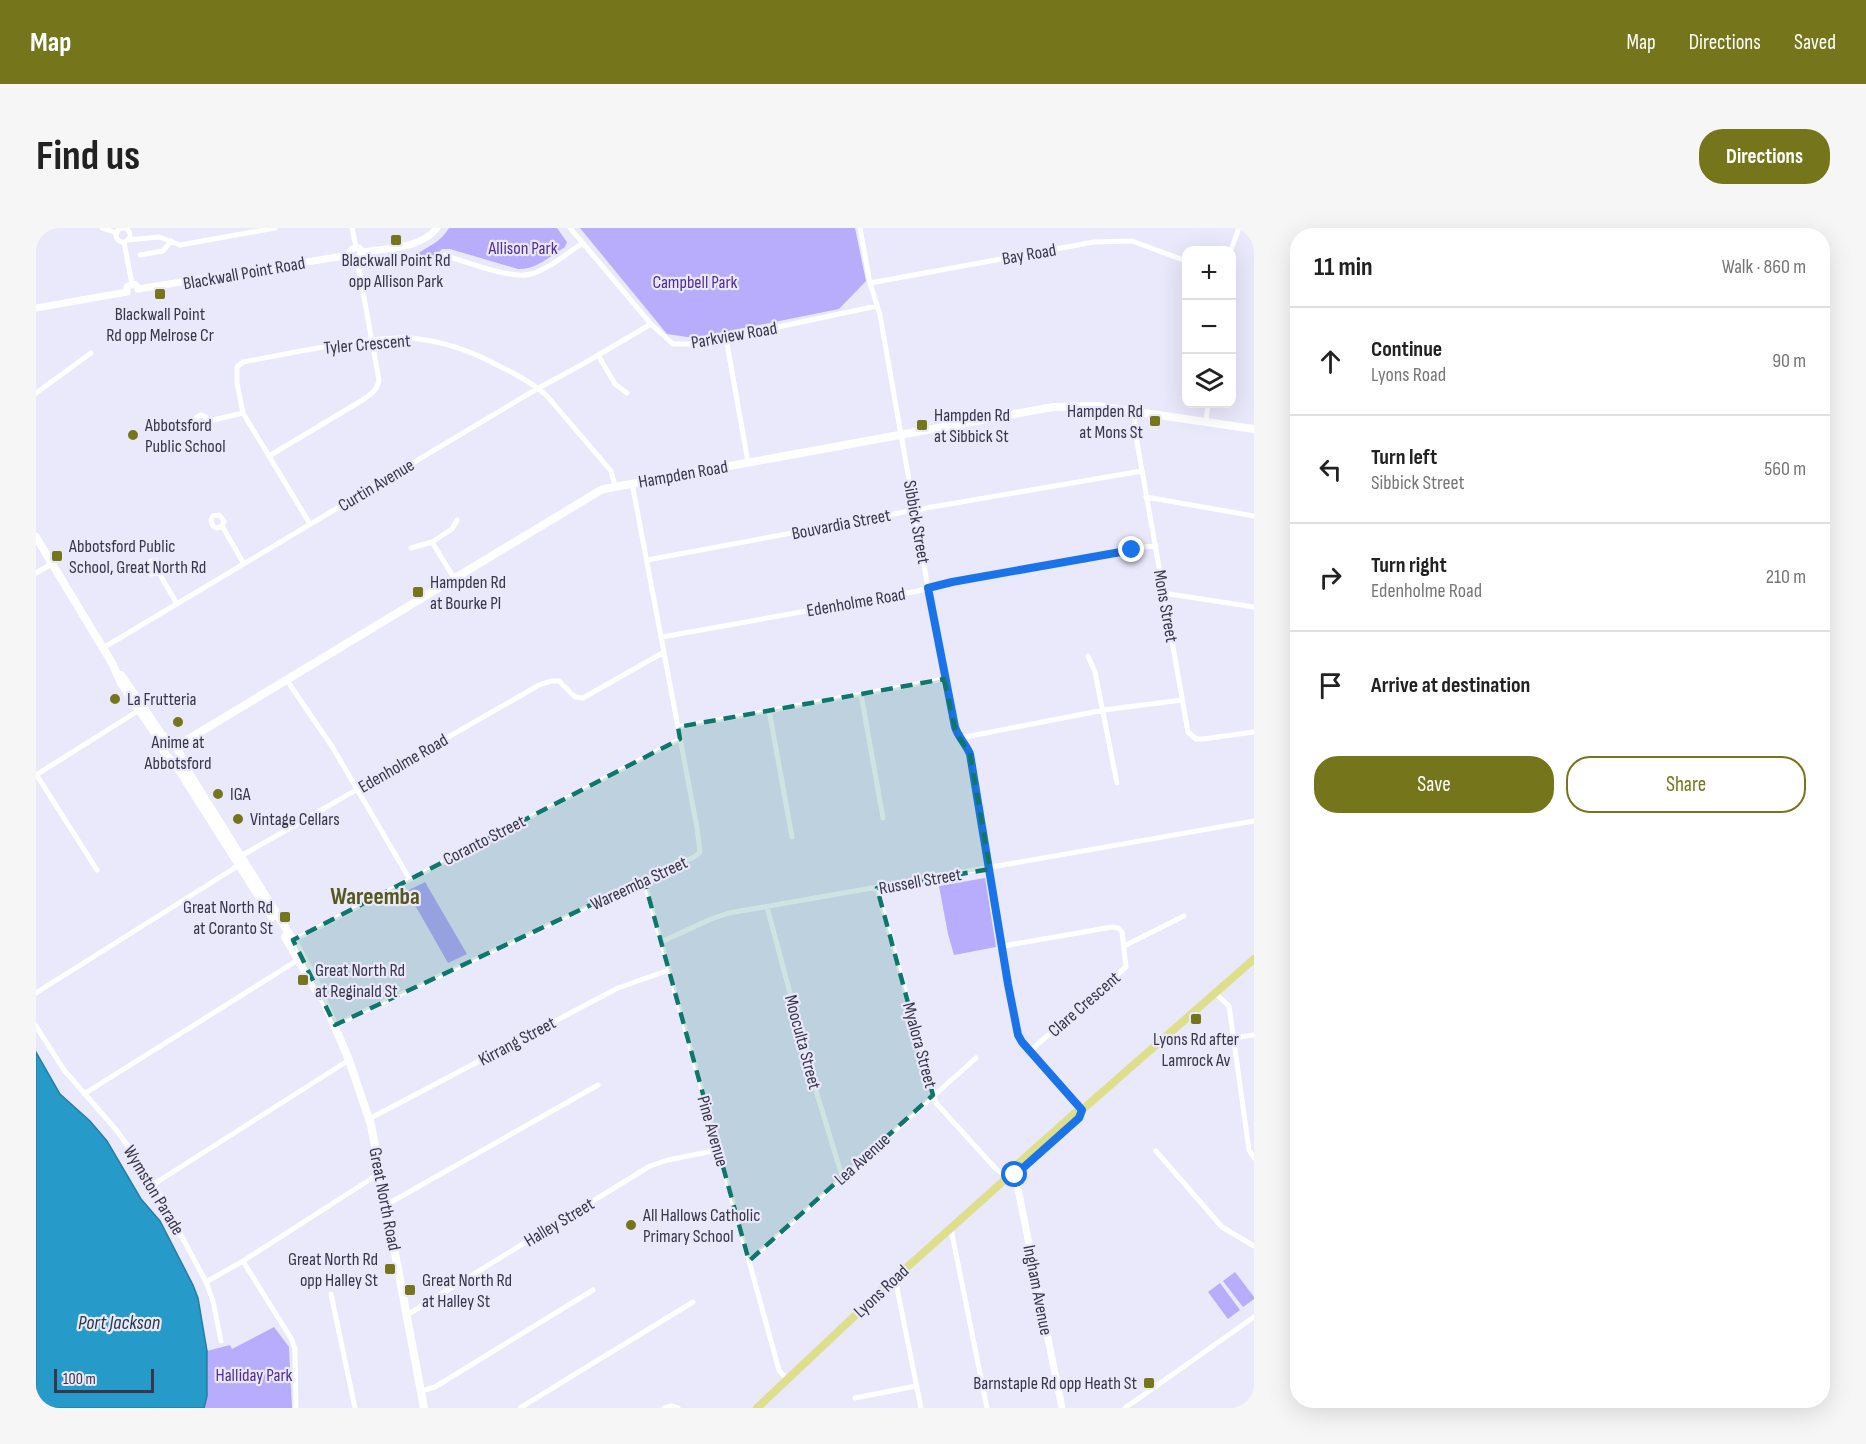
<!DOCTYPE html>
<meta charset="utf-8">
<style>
body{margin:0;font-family:"Sofia Sans Condensed",sans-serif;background:#f6f6f6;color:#222}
.controls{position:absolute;right:18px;top:18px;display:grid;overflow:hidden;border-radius:12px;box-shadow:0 6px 24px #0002}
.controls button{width:54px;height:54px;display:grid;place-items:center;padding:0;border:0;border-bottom:2px solid #e0e0e0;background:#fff;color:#222;font:30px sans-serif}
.scale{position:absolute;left:18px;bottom:15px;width:100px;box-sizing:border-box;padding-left:6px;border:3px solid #383648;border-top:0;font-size:16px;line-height:21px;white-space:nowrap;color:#383648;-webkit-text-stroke:4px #eae8fb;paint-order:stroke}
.stop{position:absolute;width:18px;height:18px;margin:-14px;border:4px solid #1a73e8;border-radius:50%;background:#fff}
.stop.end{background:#1a73e8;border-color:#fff;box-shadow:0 2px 6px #0008}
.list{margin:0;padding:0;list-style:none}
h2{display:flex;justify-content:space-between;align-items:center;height:78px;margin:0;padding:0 24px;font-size:26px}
h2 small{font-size:20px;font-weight:400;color:#767676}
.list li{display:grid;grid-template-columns:39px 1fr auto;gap:18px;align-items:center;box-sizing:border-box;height:108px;padding:0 24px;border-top:2px solid #e0e0e0}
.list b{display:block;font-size:22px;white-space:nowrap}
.list p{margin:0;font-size:20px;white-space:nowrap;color:#767676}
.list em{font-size:20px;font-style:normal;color:#767676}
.actions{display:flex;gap:12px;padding:18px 24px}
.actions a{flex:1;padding:14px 0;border:2px solid #75761c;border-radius:24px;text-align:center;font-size:21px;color:#75761c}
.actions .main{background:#75761c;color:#fff}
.icon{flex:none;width:33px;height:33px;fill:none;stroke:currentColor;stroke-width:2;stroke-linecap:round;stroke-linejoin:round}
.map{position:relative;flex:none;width:1218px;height:1180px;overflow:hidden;border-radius:24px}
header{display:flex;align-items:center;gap:36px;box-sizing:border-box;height:84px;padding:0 30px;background:#75761c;color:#fff}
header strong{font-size:28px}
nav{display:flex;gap:33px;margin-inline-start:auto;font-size:21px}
.intro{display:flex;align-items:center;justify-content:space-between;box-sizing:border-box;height:144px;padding:0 36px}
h1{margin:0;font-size:42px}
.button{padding:15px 27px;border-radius:24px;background:#75761c;color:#fff;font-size:21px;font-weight:700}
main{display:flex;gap:36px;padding:0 36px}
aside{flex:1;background:#fff;border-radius:24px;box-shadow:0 6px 24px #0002}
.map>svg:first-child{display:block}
</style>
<header>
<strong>Map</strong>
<nav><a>Map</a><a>Directions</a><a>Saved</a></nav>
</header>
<div class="intro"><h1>Find us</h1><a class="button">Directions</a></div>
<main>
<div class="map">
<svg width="1218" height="1180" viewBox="0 0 1218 1180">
<rect width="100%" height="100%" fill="#eae8fb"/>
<path fill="#b8adfc" d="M413 0H521L531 14 529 19C514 28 500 42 482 41L414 21H406L401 26V32L380 27C393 17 404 15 413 0Z
M544 0H819L830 53 803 81 658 110 631 106Z
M949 650 960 719 918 727 912 706 903 658Z
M389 654 431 726 412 735 371 663Z
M1199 1044 1218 1069V1071L1207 1079 1187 1053Z
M1184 1055 1204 1082 1192 1091 1172 1064Z
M238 1099 253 1119 256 1180H168L171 1168V1123L194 1117 196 1121Z"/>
<path fill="#269ac8" stroke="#2b7ca2" stroke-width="1.5" d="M0 824 24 866 54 893 71 913 105 971 124 993 157 1057 162 1070 171 1123V1168L168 1180H0Z"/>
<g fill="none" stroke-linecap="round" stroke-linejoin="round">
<path stroke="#fff" stroke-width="5" d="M66 0 81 5
M316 0 320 19
M534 0 615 96 637 116H653L690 110 841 78
M824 0 834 55 844 87 908 451 920 505 931 517 934 526 972 756 982 807 986 814 1046 882
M80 7a7 7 0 1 1 14 0a7 7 0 1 1-14 0Z
M92 12 123 9 144 17 239 0
M88 14 96 56
M1195 22 1203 0
M104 27 127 23 135 13
M408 27C428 33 476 52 495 46 513 41 531 25 547 15
M834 55 1058 14 1096 13 1150 33
M690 110 712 234
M562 127 579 156 591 165
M0 165 55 125
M1100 184 1098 197 1152 504 1160 511H1167L1218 504
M172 192 171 197 163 199 159 194 161 189 165 187 170 189 172 192H177L207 185
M1170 193 1172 176
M233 228 325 173C334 167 341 163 343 152L321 31
M1110 269 1218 288
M274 296 207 185 201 155V139L207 134C245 127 282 119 320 114 338 112 356 109 375 110 406 113 438 124 465 139 482 147 498 156 511 168L575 243 579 258
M186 298 181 300 177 298 175 292 177 288 183 287 188 293 186 298 208 336
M375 320 396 314
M611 332 879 282 1106 243
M0 345 17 335
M123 345 115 346 112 342V337L115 333H121L124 335 126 340 123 345 141 376
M418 350 396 314 416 301 421 292
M1127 365 1218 379
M626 409 882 363 916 354 1120 317
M67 420 499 162 547 136 615 96
M1052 428 1059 444 1081 555
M250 451 297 520 373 650
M825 466 847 590
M733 482 756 609
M642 499 908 451
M924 510 1068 482 1146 472
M0 546 61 642
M0 547 105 481
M608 652 743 1142 751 1152
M841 660 900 875 961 942 972 949
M731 679 781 866 806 948
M254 714 644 511
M625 714 675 691 693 685 1218 593
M967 718 1076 699 1082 700 1086 704 1090 739 994 823
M1088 718 1148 688
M0 765 197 641 203 636 205 628 503 457 515 453H523L539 469 547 470 628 424
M1179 765 1193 778 1213 922 1218 930
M299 797 660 628 664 624 661 600 596 255
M0 798 28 842 82 904 118 956 170 1054 177 1073 185 1113
M1197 810 1218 807
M48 866 265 730
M333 891 582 760 633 742
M1120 923 1186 999 1218 1018
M118 956 313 832
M350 977 562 857
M915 1001 951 1180
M207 1033 256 1112 259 1121 260 1180
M713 1033 940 830
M859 1050 885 1180
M170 1054 207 1033 344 945
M295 1066 319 1180
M371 1087 614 938 632 932 682 922
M385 1163 399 1159 557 1062
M819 1170 880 1158
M484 1180 657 1074
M628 1180 635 1178 642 1180
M1089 1180 1218 1089"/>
<path stroke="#fff" stroke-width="7" d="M326 24C350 20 385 21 401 0
M314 27V23L318 20H323L326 24
M314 27 318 31H321L326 24
M102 61 314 27
M91 64V59L96 56 100 57 102 61
M0 80 91 64
M972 949 981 956 1026 1180"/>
<path stroke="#fff" stroke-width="8" d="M0 309 76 435 85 455 124 513 129 526 141 539 236 689
M85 447 126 507 141 518
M141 518 565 262 573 260 1017 179 1061 178 1218 201
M141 518 148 537 257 712 278 750 313 832 335 897 388 1180
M249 709 279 761"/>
<path stroke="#dedf8d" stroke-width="8" d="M972 949 975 942 1039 885 1046 882 1218 731
M721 1180 859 1050 972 949 979 947 1043 890 1046 882"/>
</g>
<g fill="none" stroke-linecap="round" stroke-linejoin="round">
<path stroke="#1a73e8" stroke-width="8" d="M979 947 1043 890 1046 882 986 814 982 807 972 756 934 526C930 516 922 509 919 499L892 360 916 354 1096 322"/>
</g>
<path fill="#0f766e" fill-opacity="0.2" stroke="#0f766e" stroke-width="4.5" stroke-dasharray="12 8" stroke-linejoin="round" d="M908 451 920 505 934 526 954 641 841 660 897 867 713 1033 608 652 299 797 257 712 644 511 642 499Z"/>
<g fill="#75761c" stroke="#eae8fb" stroke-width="2">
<rect x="354" y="6" width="12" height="12" rx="3"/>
<rect x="118" y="60" width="12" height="12" rx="3"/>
<rect x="1113" y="187" width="12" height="12" rx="3"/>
<rect x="880" y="191" width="12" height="12" rx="3"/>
<circle cx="97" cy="207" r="6"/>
<rect x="15" y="322" width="12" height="12" rx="3"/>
<rect x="376" y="358" width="12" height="12" rx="3"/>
<circle cx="79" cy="471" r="6"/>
<circle cx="142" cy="494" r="6"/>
<circle cx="182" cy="566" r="6"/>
<circle cx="202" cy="591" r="6"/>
<rect x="243" y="683" width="12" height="12" rx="3"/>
<rect x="261" y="746" width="12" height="12" rx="3"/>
<rect x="1154" y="785" width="12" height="12" rx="3"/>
<circle cx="595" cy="997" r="6"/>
<rect x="348" y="1035" width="12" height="12" rx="3"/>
<rect x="368" y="1056" width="12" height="12" rx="3"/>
<rect x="1107" y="1149" width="12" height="12" rx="3"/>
</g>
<g text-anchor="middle" stroke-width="4.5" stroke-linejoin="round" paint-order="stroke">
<g font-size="18" fill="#4f2ba2" stroke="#eae8fb">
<text x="487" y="26">Allison Park</text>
<text x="659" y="60">Campbell Park</text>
<text x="218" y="1153">Halliday Park</text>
</g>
<g font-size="18" fill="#383648" stroke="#eae8fb">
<text transform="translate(993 26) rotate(-10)" y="6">Bay Road</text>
<text transform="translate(208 45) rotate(-10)" y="6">Blackwall Point Road</text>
<text transform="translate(698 107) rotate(-10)" y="6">Parkview Road</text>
<text transform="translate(331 116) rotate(-5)" y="6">Tyler Crescent</text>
<text transform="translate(647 246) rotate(-10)" y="6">Hampden Road</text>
<text transform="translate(340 257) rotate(-31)" y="6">Curtin Avenue</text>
<text transform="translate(881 294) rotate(80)" y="6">Sibbick Street</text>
<text transform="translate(805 296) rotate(-11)" y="6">Bouvardia Street</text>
<text transform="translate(820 374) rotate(-10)" y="6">Edenholme Road</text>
<text transform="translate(1130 378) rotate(80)" y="6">Mons Street</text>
<text transform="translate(367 535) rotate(-30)" y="6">Edenholme Road</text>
<text transform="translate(448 612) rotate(-27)" y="6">Coranto Street</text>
<text transform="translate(884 653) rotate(-10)" y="6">Russell Street</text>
<text transform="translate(603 655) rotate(-25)" y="6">Wareemba Street</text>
<text transform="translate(1048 776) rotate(-41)" y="6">Clare Crescent</text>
<text transform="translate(481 813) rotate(-28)" y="6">Kirrang Street</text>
<text transform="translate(767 814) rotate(75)" y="6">Mooculta Street</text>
<text transform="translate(884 817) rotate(75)" y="6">Myalora Street</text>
<text transform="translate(677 903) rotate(74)" y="6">Pine Avenue</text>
<text transform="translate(826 931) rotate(-42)" y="6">Lea Avenue</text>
<text transform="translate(118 962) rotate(59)" y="6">Wymston Parade</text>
<text transform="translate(349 971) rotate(79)" y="6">Great North Road</text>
<text transform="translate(523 994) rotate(-31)" y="6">Halley Street</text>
<text transform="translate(1002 1062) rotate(79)" y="6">Ingham Avenue</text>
<text transform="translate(845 1063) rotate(-43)" y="6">Lyons Road</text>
</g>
<g font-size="18" fill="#383648" stroke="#eae8fb" text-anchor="start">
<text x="360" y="38" text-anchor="middle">Blackwall Point Rd<tspan x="360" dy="21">opp Allison Park</tspan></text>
<text x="124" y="92" text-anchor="middle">Blackwall Point<tspan x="124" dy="21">Rd opp Melrose Cr</tspan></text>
<text x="1107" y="189" text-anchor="end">Hampden Rd<tspan x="1107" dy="21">at Mons St</tspan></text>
<text x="898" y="193">Hampden Rd<tspan x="898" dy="21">at Sibbick St</tspan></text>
<text x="109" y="203">Abbotsford<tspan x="109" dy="21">Public School</tspan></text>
<text x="33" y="324">Abbotsford Public<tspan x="33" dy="21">School, Great North Rd</tspan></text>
<text x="394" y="360">Hampden Rd<tspan x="394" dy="21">at Bourke Pl</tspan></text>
<text x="91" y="477">La Frutteria</text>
<text x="142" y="520" text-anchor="middle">Anime at<tspan x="142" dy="21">Abbotsford</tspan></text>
<text x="194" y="572">IGA</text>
<text x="214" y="597">Vintage Cellars</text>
<text x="237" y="685" text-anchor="end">Great North Rd<tspan x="237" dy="21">at Coranto St</tspan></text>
<text x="279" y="748">Great North Rd<tspan x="279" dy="21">at Reginald St</tspan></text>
<text x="1160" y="817" text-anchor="middle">Lyons Rd after<tspan x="1160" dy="21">Lamrock Av</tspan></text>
<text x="607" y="993">All Hallows Catholic<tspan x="607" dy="21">Primary School</tspan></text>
<text x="342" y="1037" text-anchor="end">Great North Rd<tspan x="342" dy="21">opp Halley St</tspan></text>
<text x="386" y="1058">Great North Rd<tspan x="386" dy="21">at Halley St</tspan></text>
<text x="1101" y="1161" text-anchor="end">Barnstaple Rd opp Heath St</text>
</g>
<g font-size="20" font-style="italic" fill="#243b47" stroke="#eae8fb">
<text x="83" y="1101">Port Jackson</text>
</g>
<g font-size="24" font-weight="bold" fill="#56571c" stroke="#eae8fb">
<text x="339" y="676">Wareemba</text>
</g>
</g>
</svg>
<div class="controls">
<button>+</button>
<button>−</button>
<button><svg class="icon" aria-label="layers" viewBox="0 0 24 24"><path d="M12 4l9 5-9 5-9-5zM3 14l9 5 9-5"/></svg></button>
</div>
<div class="scale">100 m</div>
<div class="stop" style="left:979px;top:947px"></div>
<div class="stop end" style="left:1096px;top:322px"></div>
</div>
<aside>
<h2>11 min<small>Walk · 860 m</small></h2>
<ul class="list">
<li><svg class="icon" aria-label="ahead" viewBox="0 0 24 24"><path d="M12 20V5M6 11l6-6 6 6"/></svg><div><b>Continue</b><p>Lyons Road</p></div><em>90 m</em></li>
<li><svg class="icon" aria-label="left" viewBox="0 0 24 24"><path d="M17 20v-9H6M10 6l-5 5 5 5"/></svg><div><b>Turn left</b><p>Sibbick Street</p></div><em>560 m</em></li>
<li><svg class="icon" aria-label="right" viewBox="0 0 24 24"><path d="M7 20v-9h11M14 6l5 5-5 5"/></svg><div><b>Turn right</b><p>Edenholme Road</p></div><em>210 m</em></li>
<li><svg class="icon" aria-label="arrive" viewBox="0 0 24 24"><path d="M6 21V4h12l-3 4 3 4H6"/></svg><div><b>Arrive at destination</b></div></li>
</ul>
<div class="actions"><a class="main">Save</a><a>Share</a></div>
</aside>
</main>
